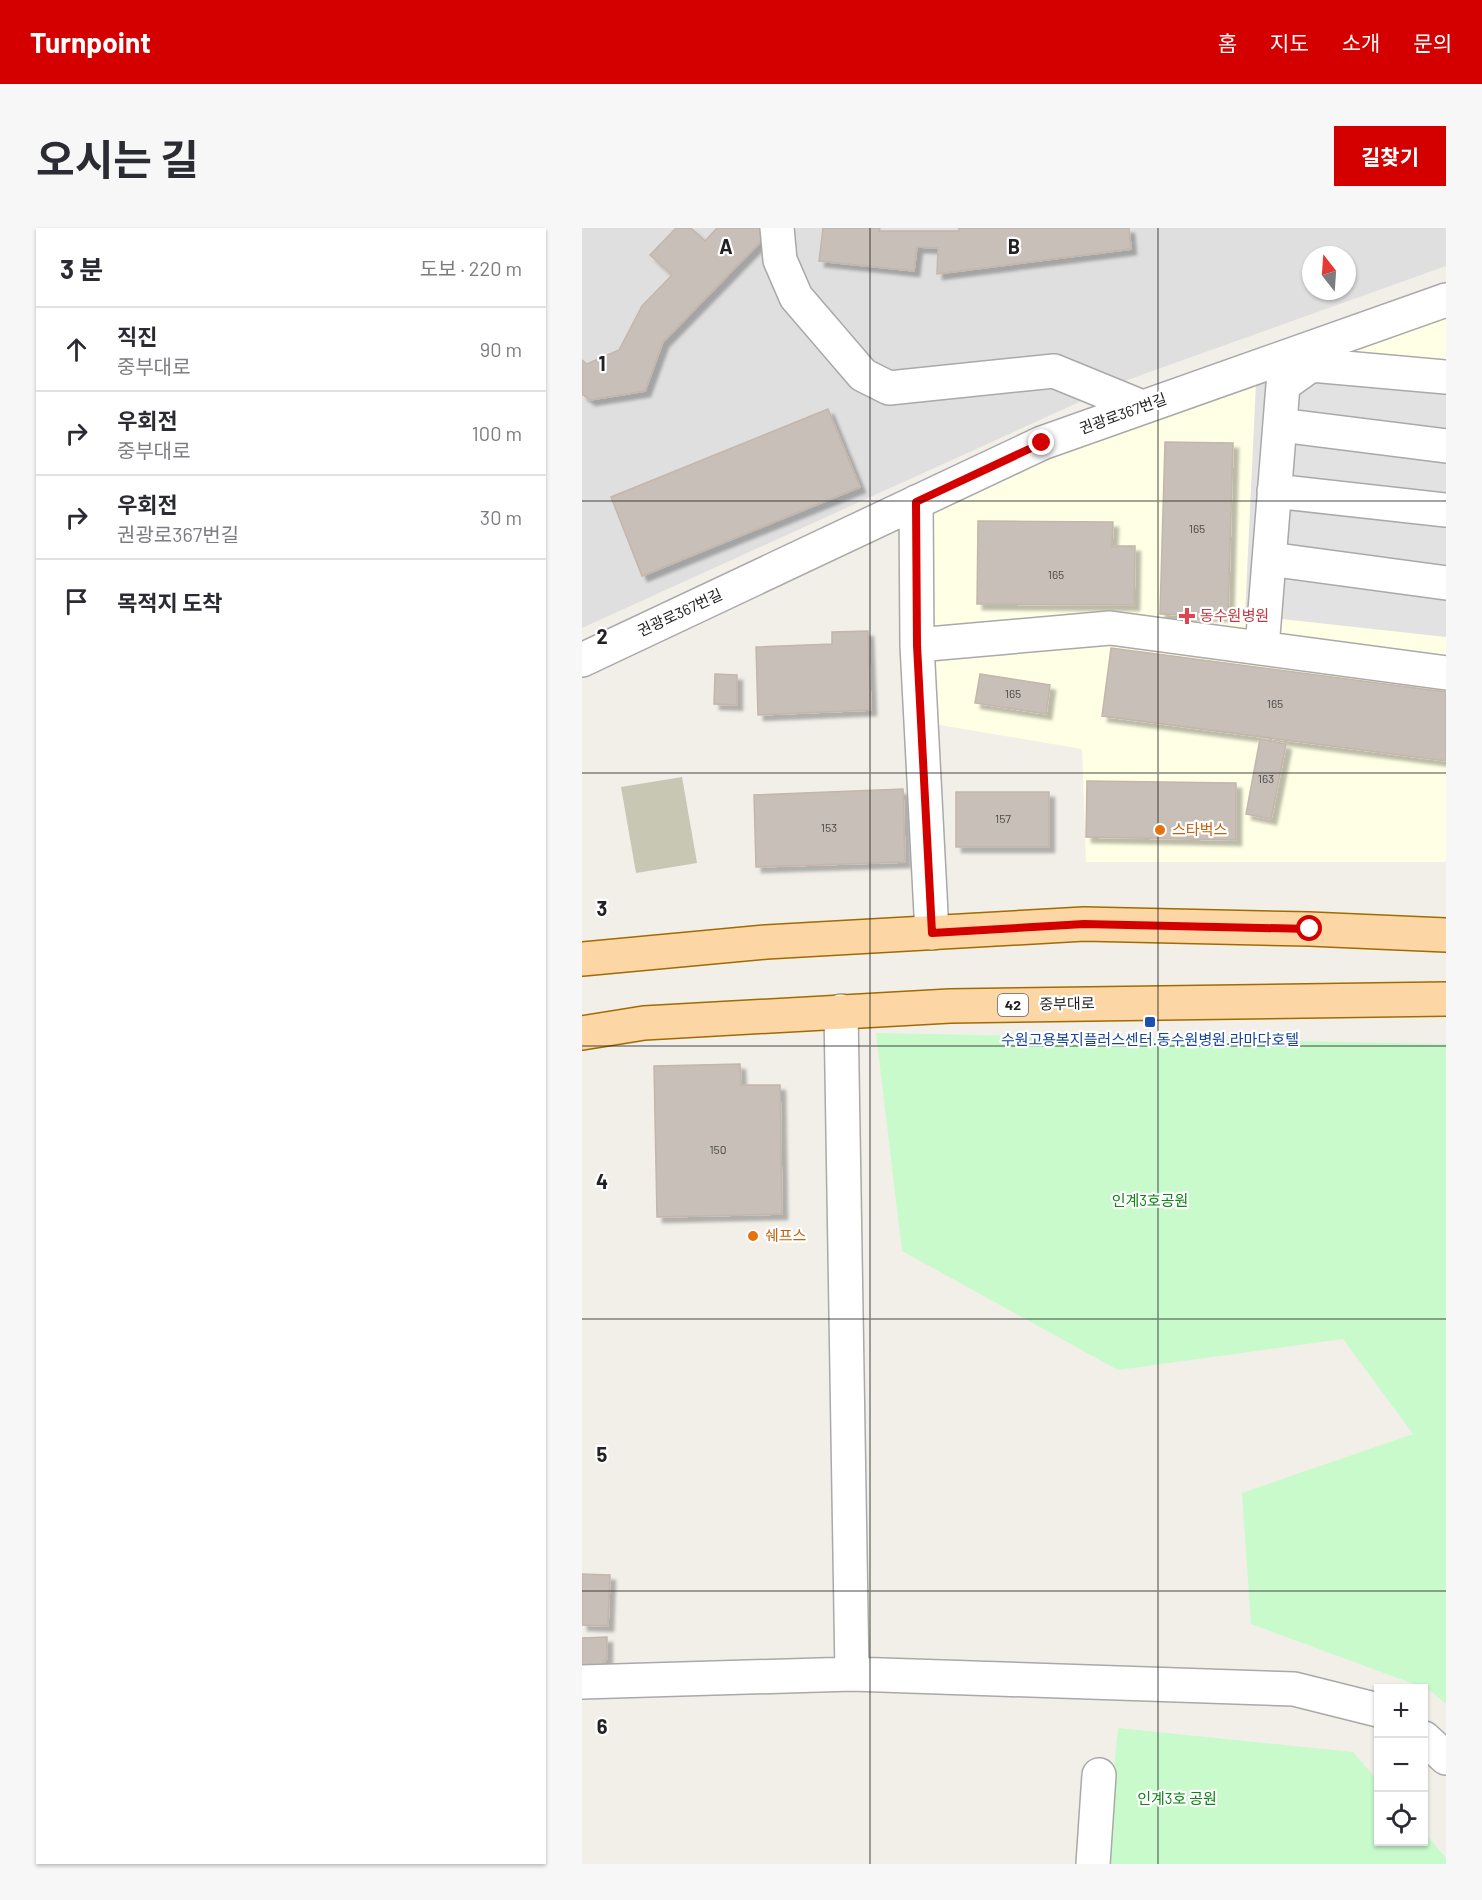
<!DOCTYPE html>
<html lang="ko">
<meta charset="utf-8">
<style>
body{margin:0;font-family:Barlow,"Noto Sans KR",sans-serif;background:#f7f7f7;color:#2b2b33}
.controls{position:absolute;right:18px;bottom:18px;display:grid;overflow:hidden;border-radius:0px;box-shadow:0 2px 4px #0004}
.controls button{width:54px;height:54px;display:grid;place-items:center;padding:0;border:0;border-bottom:2px solid #e1e1e2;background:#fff;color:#2b2b33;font:30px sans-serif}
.compass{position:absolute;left:720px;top:18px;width:54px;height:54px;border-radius:50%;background:#fff;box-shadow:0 2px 4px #0004;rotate:343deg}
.stop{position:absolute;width:18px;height:18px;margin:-14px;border:4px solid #d40000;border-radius:50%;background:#fff}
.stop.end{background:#d40000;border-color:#fff;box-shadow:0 2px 6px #0008}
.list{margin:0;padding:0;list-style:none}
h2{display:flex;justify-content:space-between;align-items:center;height:78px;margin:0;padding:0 24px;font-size:26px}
h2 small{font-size:20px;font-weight:400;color:#7c7c81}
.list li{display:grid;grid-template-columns:39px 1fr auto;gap:18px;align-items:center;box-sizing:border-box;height:84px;padding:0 24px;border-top:2px solid #e1e1e2}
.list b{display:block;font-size:22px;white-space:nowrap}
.list p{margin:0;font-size:20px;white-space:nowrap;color:#7c7c81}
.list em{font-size:20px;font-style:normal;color:#7c7c81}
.icon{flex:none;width:33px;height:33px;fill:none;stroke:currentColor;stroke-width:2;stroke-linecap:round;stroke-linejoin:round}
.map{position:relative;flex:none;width:864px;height:1636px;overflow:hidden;border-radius:0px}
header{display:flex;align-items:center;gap:36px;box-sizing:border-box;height:84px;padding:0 30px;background:#d40000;color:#fff}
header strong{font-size:28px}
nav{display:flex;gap:33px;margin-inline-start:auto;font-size:21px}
.intro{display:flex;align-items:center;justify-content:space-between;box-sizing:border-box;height:144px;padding:0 36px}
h1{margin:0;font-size:42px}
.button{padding:15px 27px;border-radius:0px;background:#d40000;color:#fff;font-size:21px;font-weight:700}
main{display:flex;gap:36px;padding:0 36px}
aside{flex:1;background:#fff;border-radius:0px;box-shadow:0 2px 4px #0004}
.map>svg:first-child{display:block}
</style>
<header>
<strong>Turnpoint</strong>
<nav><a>홈</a><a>지도</a><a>소개</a><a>문의</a></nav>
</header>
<div class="intro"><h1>오시는 길</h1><a class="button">길찾기</a></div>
<main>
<aside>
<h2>3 분<small>도보 · 220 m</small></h2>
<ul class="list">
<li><svg class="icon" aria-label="ahead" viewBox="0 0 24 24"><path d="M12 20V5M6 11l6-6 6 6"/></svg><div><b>직진</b><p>중부대로</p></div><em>90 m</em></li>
<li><svg class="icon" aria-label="right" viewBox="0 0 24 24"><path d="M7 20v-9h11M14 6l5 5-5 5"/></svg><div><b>우회전</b><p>중부대로</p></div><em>100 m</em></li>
<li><svg class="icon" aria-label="right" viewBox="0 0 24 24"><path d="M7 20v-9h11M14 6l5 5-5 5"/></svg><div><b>우회전</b><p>권광로367번길</p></div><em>30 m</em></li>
<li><svg class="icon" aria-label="arrive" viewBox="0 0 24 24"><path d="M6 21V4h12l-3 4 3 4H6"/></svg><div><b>목적지 도착</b></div></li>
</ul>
</aside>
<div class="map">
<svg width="864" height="1636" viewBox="0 0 864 1636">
<defs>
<filter id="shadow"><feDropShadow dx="5.5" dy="5.5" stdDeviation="1.5" flood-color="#0004"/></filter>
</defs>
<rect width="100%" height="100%" fill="#f2efe9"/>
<path fill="#e0dfdf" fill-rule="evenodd" d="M0 0H864V38L548 151 0 400ZM729 27H765V63H729Z"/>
<path fill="#ffffe5" d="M864 78V634H504L500 521 352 496 342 279 467 217Z"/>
<path fill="#c7c7b4" d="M100 549 115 635 54 645 39 559Z"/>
<path fill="#c8facc" d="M294 805 864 816V1476L848 1462 669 1396 660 1265 831 1206 761 1111 536 1142 320 1023Z
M536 1500 771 1524 796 1553V1614H842V1604L864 1630V1636H523Z"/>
<path fill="#e2e2e2" d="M732 130 864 136V409L663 387 674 155Z"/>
<path fill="#c7bfb8" stroke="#c4b6ab" stroke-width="1.5" filter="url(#shadow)" d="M94 0H109L123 13 135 0H177L185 7 81 114 63 163 8 172 0 166V132L5 136 37 122 60 78 90 47 68 27Z
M241 0H298L297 3H377V0H547L549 21 355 46 356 20 335 19 332 43 237 33Z
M246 181 278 259 60 348 29 269Z
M583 214 651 215 646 388 578 386Z
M396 293 531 294 530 318H553L552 377 395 376Z
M286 403 289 482 176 487 174 419 250 416V404Z
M529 420 864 464V533L520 488Z
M133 446 155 447V477L132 476Z
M398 446 468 457 464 486 393 475Z
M678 511 704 516 689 591 664 586Z
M505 553 654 555V612L504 609Z
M321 561 323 634 174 639 172 567Z
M374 564H467V619H374Z
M158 836 159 857H198L200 986 75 989 72 838Z
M0 1346 28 1347 26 1398 0 1397Z
M25 1409V1430L12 1446H0V1410Z"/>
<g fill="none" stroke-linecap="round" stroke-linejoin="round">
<g stroke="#a9a9a9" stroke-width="36">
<path id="minor" d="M195 0 198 32 214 69 281 147 307 160 472 143 560 179
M698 197 864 218
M692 263 864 282
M334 274 335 417 350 705
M688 331 864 355
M335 417 528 400 864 445
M680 420 701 157 729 137 864 149
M0 432 460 215 864 72
M259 783 270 1446
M0 1454 270 1446 712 1461 796 1482
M842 1510 864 1530
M511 1636 517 1547"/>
</g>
<g stroke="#a06b00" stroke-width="36">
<path id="major" d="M0 731 184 714 502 696 727 701 864 707
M0 805 62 795 368 778 864 771"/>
</g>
<use href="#minor" stroke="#fff" stroke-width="33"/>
<use href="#major" stroke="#fcd6a4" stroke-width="33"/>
</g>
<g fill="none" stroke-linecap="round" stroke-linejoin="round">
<path stroke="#d40000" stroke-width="8" d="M460 215 334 274 335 417 350 705 502 696 728 701"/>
</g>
<path fill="none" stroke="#222" stroke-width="1.5" stroke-opacity="0.55" d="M288 0V1636M576 0V1636M0 273H864M0 545H864M0 818H864M0 1091H864M0 1363H864"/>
<path fill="#e0444e" stroke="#fff" stroke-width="2" d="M602 379h6v6h6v6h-6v6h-6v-6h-6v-6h6z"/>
<g fill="#e8710a" stroke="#fff" stroke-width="2">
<circle cx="578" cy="602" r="6"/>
<circle cx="171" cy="1008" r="6"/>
</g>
<rect fill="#1a4fb4" stroke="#fff" stroke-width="2" x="562" y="788" width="12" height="12" rx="3"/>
<g text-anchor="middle" stroke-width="4.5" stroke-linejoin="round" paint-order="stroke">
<g font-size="12" fill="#4b4948">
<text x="615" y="305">165</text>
<text x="474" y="351">165</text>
<text x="431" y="470">165</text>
<text x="693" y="480">165</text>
<text x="684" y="555">163</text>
<text x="421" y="595">157</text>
<text x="247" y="604">153</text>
<text x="136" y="926">150</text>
</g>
<rect fill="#fff" stroke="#646464" stroke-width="1.5" x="416" y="766" width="30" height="22" rx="4.5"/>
<g font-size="14" font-weight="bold" fill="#222">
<text x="431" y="782">42</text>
</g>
<g font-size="15" fill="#222" stroke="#fff">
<text transform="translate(541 186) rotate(-20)" y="5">권광로367번길</text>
<text transform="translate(98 385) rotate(-25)" y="5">권광로367번길</text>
<text transform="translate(485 776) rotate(-1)" y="5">중부대로</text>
</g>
<g font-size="15" fill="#be3a42" stroke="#fff" text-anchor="start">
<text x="618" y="393">동수원병원</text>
</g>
<g font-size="15" fill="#c56008" stroke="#fff" text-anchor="start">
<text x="590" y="607">스타벅스</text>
<text x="183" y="1013">쉐프스</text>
</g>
<g font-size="15" fill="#164399" stroke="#fff">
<text x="568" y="817">수원고용복지플러스센터.동수원병원.라마다호텔</text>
</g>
<g font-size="15" fill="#0c8416" stroke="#fff">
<text x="568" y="978">인계3호공원</text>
<text x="595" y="1576">인계3호 공원</text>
</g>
</g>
<g font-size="20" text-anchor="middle" font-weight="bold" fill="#222" stroke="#fff" stroke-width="4.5" stroke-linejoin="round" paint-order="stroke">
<text x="144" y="26">A</text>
<text x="432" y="26">B</text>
<text x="20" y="143">1</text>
<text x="20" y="416">2</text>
<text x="20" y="688">3</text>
<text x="20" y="961">4</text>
<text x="20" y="1234">5</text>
<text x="20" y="1506">6</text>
</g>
</svg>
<div class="controls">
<button>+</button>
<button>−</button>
<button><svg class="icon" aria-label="locate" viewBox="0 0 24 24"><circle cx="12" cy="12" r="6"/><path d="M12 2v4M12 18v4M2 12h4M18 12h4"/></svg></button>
</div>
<svg class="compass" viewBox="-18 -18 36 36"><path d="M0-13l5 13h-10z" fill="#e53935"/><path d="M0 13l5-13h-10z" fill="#7c7c81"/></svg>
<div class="stop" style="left:728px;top:701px"></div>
<div class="stop end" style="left:460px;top:215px"></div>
</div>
</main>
